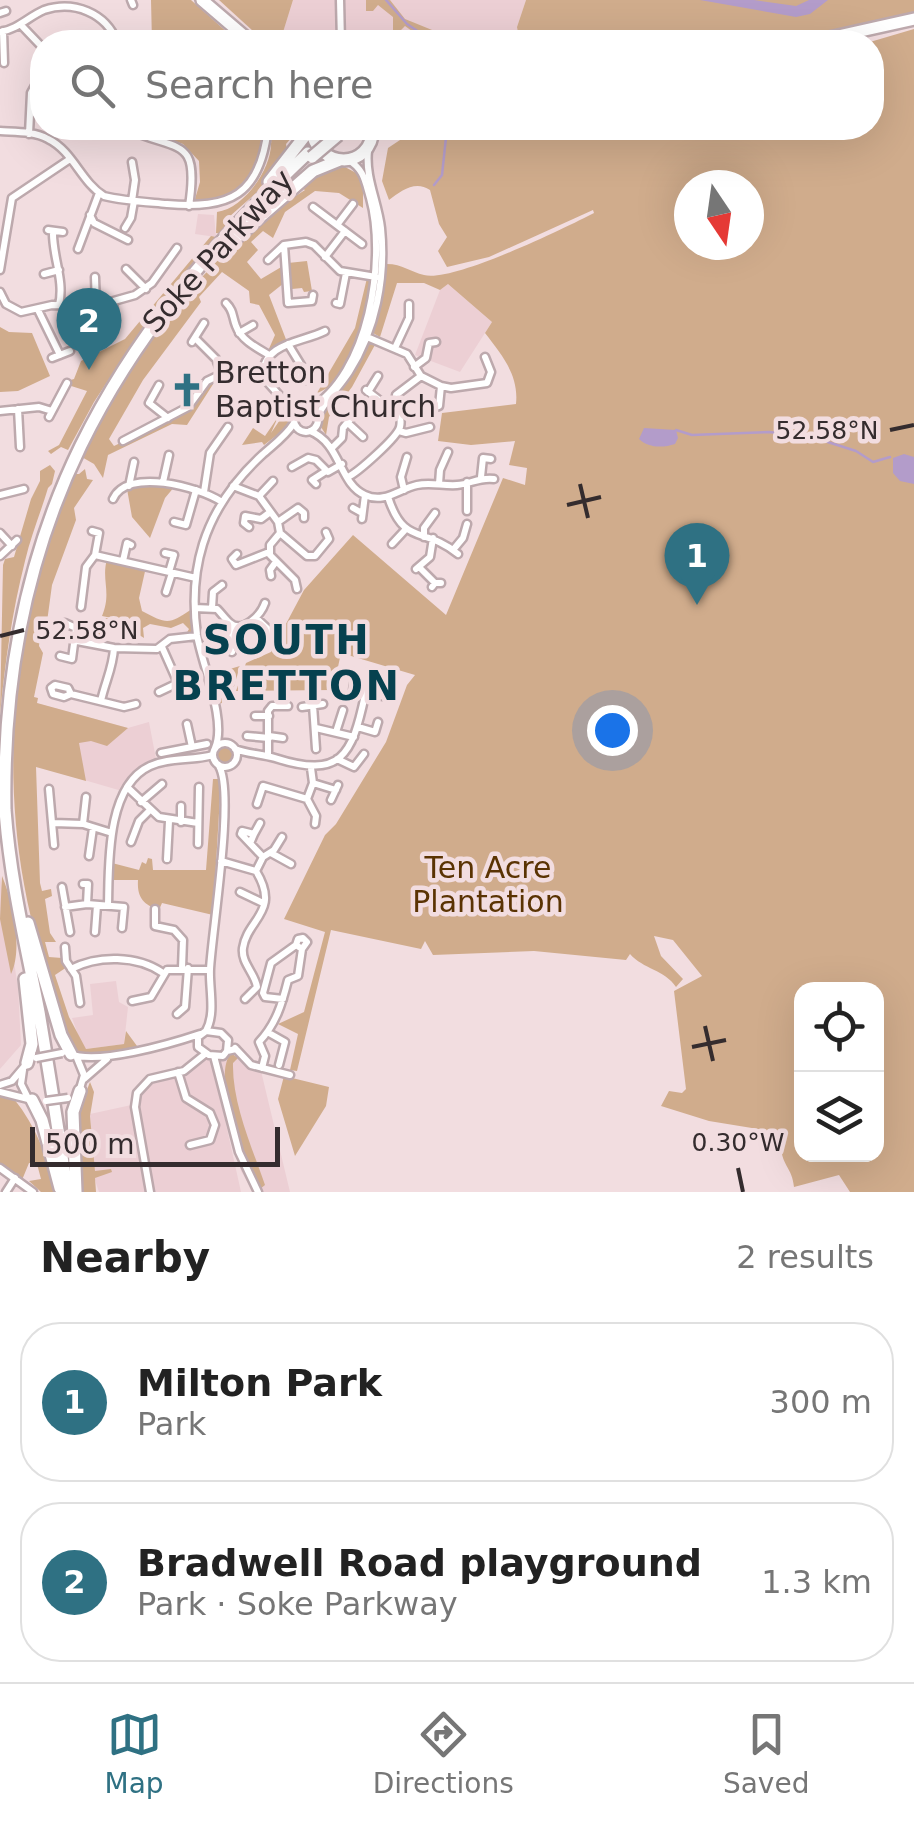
<!DOCTYPE html>
<meta charset="utf-8">
<style>
body{margin:0;font-family:"DejaVu Sans",sans-serif;background:#f2f2f2;color:#222}
.controls{position:absolute;right:30px;bottom:30px;display:grid;overflow:hidden;border-radius:20px;box-shadow:0 10px 40px #0002}
.controls button{width:90px;height:90px;display:grid;place-items:center;padding:0;border:0;border-bottom:2px solid #e0e0e0;background:#fff;color:#222;font:50px sans-serif}
.compass{position:absolute;left:674px;top:170px;width:90px;height:90px;border-radius:50%;background:#fff;box-shadow:0 10px 40px #0002;rotate:167deg}
.scale{position:absolute;left:30px;bottom:25px;width:250px;box-sizing:border-box;padding-left:10px;border:5px solid #342c2e;border-top:0;font-size:28px;line-height:35px;white-space:nowrap;color:#342c2e;-webkit-text-stroke:8px #f2dde0;paint-order:stroke}
.you{position:absolute;left:612px;top:730px;width:35px;height:35px;margin:-25px;border:8px solid #fff;border-radius:50%;background:#1a73e8;box-shadow:0 0 0 15px #1a73e833}
.badge{display:grid;place-items:center;width:65px;height:65px;border-radius:50%;background:#2f7183;color:#fff;font-size:32px;font-weight:700}
.pin{position:absolute;translate:-50% -82px;filter:drop-shadow(0 2px 5px #0008)}
.pin::after{content:'';position:absolute;top:52px;width:35px;height:30px;background:inherit;clip-path:polygon(0 0,100% 0,50% 100%)}
.list{margin:0;padding:0;list-style:none}
h2{display:flex;justify-content:space-between;align-items:center;height:130px;margin:0;padding:0 40px;font-size:42px}
h2 small{font-size:32px;font-weight:400;color:#767676}
.list li{display:grid;grid-template-columns:65px 1fr auto;gap:30px;align-items:center;box-sizing:border-box;height:160px;margin:0 20px 20px;padding:0 20px;border:2px solid #e0e0e0;border-radius:40px}
.list b{display:block;font-size:38px;white-space:nowrap}
.list p{margin:0;font-size:32px;white-space:nowrap;color:#767676}
.list em{font-size:32px;font-style:normal;color:#767676}
.icon{flex:none;width:55px;height:55px;fill:none;stroke:currentColor;stroke-width:2;stroke-linecap:round;stroke-linejoin:round}
.map{position:relative;flex:none;width:914px;height:1192px;overflow:hidden}
.search{position:absolute;background:#fff;box-shadow:0 10px 40px #0002;left:30px;right:30px;top:30px;height:110px;display:flex;align-items:center;gap:25px;box-sizing:border-box;padding:0 35px;border-radius:40px;color:#767676;font-size:38px}
.sheet{height:490px;background:#fff}
nav{display:flex;justify-content:space-around;align-items:center;box-sizing:border-box;height:140px;border-top:2px solid #e0e0e0;background:#fff;font-size:28px;color:#767676}
nav a{display:grid;justify-items:center;gap:5px}
nav .on{color:#2f7183}
.map>svg:first-child{display:block}
</style>
<div class="map">
<svg width="914" height="1192" viewBox="0 0 914 1192">
<rect width="100%" height="100%" fill="#f2dde0"/>
<path fill="#eccfd4" d="M293 0H526L517 27 518 33 474 42H280Z
M198 214 214 215 216 237 195 234Z
M448 284 492 322 460 372 415 355 440 290Z
M36 703 128 728 149 722 156 759 132 773 122 791 36 766Z
M0 876 18 987 21 1045 0 1069Z
M116 981 119 1002 128 1007 124 1044 86 1049 82 1046 72 1018 93 1015 90 984Z
M229 1053 261 1071 290 1192H253L241 1171 216 1079 241 1192H99L93 1174 90 1114 136 1104 139 1094 149 1082 184 1072 206 1056 211 1061Z"/>
<path fill="#d0ac8c" fill-rule="evenodd" d="M151 0H191L238 42H152Z
M219 0H293L280 42H265Z
M366 0H390L405 19 437 32 440 42H427L405 26 400 31 415 42H410L393 30V17L378 5 373 11H366Z
M526 0H914V13C861 31 806 42 749 42 706 43 663 37 619 37 571 36 523 42 474 42L481 41 485 33 493 39 518 33 517 27Z
M914 29V1192H850L839 1175 794 1187C792 1165 779 1166 781 1137L758 1129 709 1121 661 1106 669 1091 682 1093 686 1089 674 991 702 976 673 940 654 936 661 956 683 979 676 987C665 970 643 969 630 954L626 960 534 951 433 955 425 941 421 949 331 930 297 1071 290 1070 298 1034 278 1024 304 1012 325 932 284 919 325 835 336 824 386 742 407 685 415 675 341 653 333 690 236 691 246 663 271 652 304 590 353 535 446 615 503 478 525 485 527 468 509 465 515 441 471 445 438 441 442 413 516 404C519 375 502 355 485 333L492 322 448 284 440 290 424 283H397L380 337 373 333 387 264C402 264 411 272 424 275 452 283 565 228 594 213L593 210 489 257 447 267 438 251 447 237 439 224 430 190C415 180 401 191 389 200L382 181 388 148 418 128H872L870 42ZM689 185H749V245H689ZM802 989H876V1154H802Z
M151 128H266C262 148 255 185 233 195 224 200 210 200 199 203L195 199 200 182 199 161 183 144 150 132Z
M270 128H300L286 144 288 154 255 194 229 217 222 234 216 233 217 212C243 209 271 170 271 144 272 138 270 133 270 128Z
M336 166 345 167 358 174 363 187V208L339 193 315 191 285 212 273 238 263 231 251 242 258 250 247 262 261 279 288 263 307 261 312 291 304 292 302 288 292 289 290 295 289 279 269 295 287 342 268 351 275 335 259 305 250 303 249 291 222 272 199 297 201 302 143 380 109 439 114 446 176 416 210 381 217 378 187 425 172 424 108 455 103 478 94 464 80 456C137 354 204 252 305 190L299 187 317 172Z
M211 236 216 237 215 243 145 324 94 402 68 450 61 447 51 454 48 451 59 445 87 391 68 385 67 381 74 379 81 361 125 339Z
M367 278 373 283C368 312 348 384 317 393L355 328Z
M0 327 9 332 32 333 50 376 18 391 0 392Z
M369 343H376L352 387 329 417 326 435 321 427 322 413 347 382Z
M275 397 289 411V426L264 445 262 442 242 445 253 428 265 436 278 417 271 433 284 414 269 402 270 398Z
M50 465 55 471 52 484 48 488C41 512 31 535 25 561 12 612 5 663 0 715L3 565 5 559 14 557 31 499 40 481V471Z
M85 469 87 479 93 480 74 508 76 520 52 585 47 622 40 636 39 646 43 653 34 697 38 698 37 703 128 728 107 746 91 741 79 743 86 781 36 767 40 883 42 891 51 889 52 896 45 899 50 933 56 942H45L49 957 62 958 67 967 55 975 69 1017 86 1049 124 1044 126 1031 137 1046C113 1056 81 1064 65 1038 51 987 33 936 24 884 6 785 11 680 35 582 44 545 58 510 71 474H79Z
M147 484 175 486 165 498 150 538 132 517 127 489Z
M107 559 146 567 139 598 142 611C168 625 169 624 192 609L193 633 185 636 189 629 183 623 171 628 150 624 143 628 144 638 114 619 105 640 110 642 109 647 92 641 95 640 103 618H112L102 616C112 592 101 581 107 559Z
M240 666 233 690 221 694 222 703 217 704 211 675 215 674 217 681 224 679 223 671Z
M213 755a12 12 0 1 1 24 0a12 12 0 1 1-24 0Z
M213 779H221L213 915 162 903 159 910C142 904 137 896 138 880H111L112 863 139 870 142 862 146 864 148 858 152 859 153 870H206Z
M2 876C13 902 23 949 11 974L0 919Z
M231 1053 238 1058 233 1063C232 1103 252 1147 265 1185L260 1189C244 1167 211 1077 231 1053Z
M284 1076 329 1087 326 1106 295 1156 278 1099Z
M90 1082 94 1092 90 1116 95 1171 111 1169 112 1172 95 1178 96 1192H81L79 1110Z
M0 1097 14 1099C36 1126 48 1158 56 1192H41L29 1181 41 1179 37 1164 29 1163 22 1180 0 1166Z"/>
<path fill="#b39cca" d="M700 0H754L796 6 809 0H828L810 14 796 17Z
M644 428 676 430 678 438 675 444C663 448 648 448 639 439Z
M904 454 914 457V484L900 481 893 473V458Z"/>
<g fill="none" stroke-linecap="round" stroke-linejoin="round">
<path stroke="#b39cca" stroke-width="2.5" d="M386 0 407 24 434 42
M434 185 442 175 447 128
M676 430 692 435 769 432 803 436
M809 436 856 451 873 462 890 457"/>
<g stroke="#bda9ad" stroke-width="11">
<path id="minor" d="M131 0 133 5
M340 0 341 42
M0 13 6 11
M21 25 42 47
M3 31 4 63
M0 32C18 29 28 17 44 10 74 0 106 13 117 42
M316 42 341 38
M126 128C177 153 200 134 189 206
M0 131C15 132 34 131 48 139 73 151 81 182 104 196 125 201 146 202 167 204 230 209 260 196 268 128
M29 134 31 93 42 73
M132 201 135 180 132 162
M313 207 362 244
M90 215 94 223 128 240
M337 225 353 204
M125 228 131 218 134 201
M48 230 63 232
M53 231C52 256 65 280 59 305
M284 245 288 303 312 301 313 295
M78 249 99 193
M325 257 345 231
M268 260 284 245 306 242 314 245 340 271 376 277
M126 269 146 289
M0 270 12 198 70 159
M44 274 59 270
M95 277 96 306
M0 292 6 304 21 312 52 305 96 306 135 295 152 283 177 248
M226 303C234 311 232 316 236 326 241 340 257 348 269 355
M336 303 340 304 346 273
M38 310 60 355
M239 333 253 325
M367 337 407 354 421 376 441 386 451 388 487 383 491 372 485 357
M195 338 216 359 221 373
M89 339 112 328 115 319 113 302
M192 342 204 323
M288 344 304 370
M395 348 409 318V304
M52 358 70 351
M414 367 426 358 429 343 436 342
M301 375a5 5 0 1 1 10 0a5 5 0 1 1-10 0Z
M262 376C264 342 301 343 325 331
M159 385 149 403 168 418
M366 390 383 403H396
M368 392 378 376
M436 407 439 406 441 386
M294 420a12 12 0 1 1 24 0a12 12 0 1 1-24 0Z
M18 409 20 447
M309 409C369 375 387 259 370 198 365 181 364 169 348 160
M0 411 39 407 52 411
M49 417 67 383
M317 417C325 401 339 387 349 372 376 330 386 277 381 228 378 202 365 177 368 151
M348 423 363 437
M310 431C341 443 339 484 365 495 384 504 399 489 417 485 430 482 443 486 457 485 471 484 479 477 494 479
M399 431 406 433 430 427
M123 441 188 407 207 381 226 372 262 376 288 405 294 418
M332 448 342 438 343 428 356 412
M292 467 308 458 316 460 328 472 342 464
M348 477C358 472 397 438 400 427 403 416 396 406 396 395L421 376
M481 477 483 458 491 459
M163 482 169 455
M316 484 312 480 326 471
M439 484 440 470 448 452
M129 486 134 462
M233 486 259 496 278 522 280 533 307 556H315L329 539 326 532
M404 490 401 477 407 457
M204 492 210 453 228 427
M0 495 24 489
M259 496 273 481
M388 497C404 547 424 526 458 554
M113 499C127 467 199 487 222 502
M353 508 362 513
M467 511V482
M362 519 365 495
M174 522 186 525 196 490
M278 522 298 508 304 513V518
M249 527 244 523 245 516 261 519 269 513
M92 531 99 533 95 555
M0 533 12 546
M280 533 270 545V555L295 580 297 589
M424 537V528L435 513
M392 544 405 530
M453 550 463 538 467 524
M165 553 174 555 169 572
M237 554 232 559 236 565 269 552
M0 556 17 540
M123 561 127 543 131 545
M420 568 435 583
M416 569 430 557 433 538
M271 576 270 570 275 563
M432 587 435 583H441
M166 592 172 573
M81 607 86 567 95 555 196 578
M195 608 217 609C222 614 225 619 230 623 242 634 261 615 265 603
M212 608 213 592 222 585
M256 618 270 631
M77 641 114 648 157 649 170 639 197 636
M232 652 229 645 234 627
M60 656 72 659 76 628 65 623
M355 676 353 691 383 696 388 680
M159 692 178 683 162 647
M71 694 68 688 55 685 51 688 53 694 64 697 71 694 124 707 136 704
M101 701C105 682 113 668 114 648
M313 705 316 749
M302 707 323 704
M255 716H269
M187 724 192 747
M358 727 375 732 378 722
M316 728 354 737
M336 732 343 710
M247 736 269 738
M269 736 283 738
M213 755a12 12 0 1 1 24 0a12 12 0 1 1-24 0Z
M215 748C227 721 202 665 197 635 193 606 194 573 203 544 214 509 235 480 262 455 273 445 286 436 294 423
M235 749C248 754 262 754 275 758 341 779 352 756 365 695
M161 753 207 744
M268 756V711L272 706H288
M337 759 354 767 364 754
M313 783 336 790
M127 787 159 817 198 823
M49 789 54 845
M307 799 316 816 315 824
M331 800 338 785
M141 802 162 784
M257 804 263 786 307 799 313 783 311 768
M181 806V822
M54 823 83 824 112 833
M83 824 86 797
M254 834 260 823
M251 841 254 834 242 831 241 834 263 857 256 871
M131 842 139 821 149 811
M198 844 199 787
M271 853 291 864
M89 856 93 828
M263 857 274 850 282 837
M167 859 169 821
M221 861 256 871C281 912 247 919 243 948 241 963 255 973 257 987L245 999
M83 884H88L87 904
M62 887 70 932
M240 892 263 903
M108 905C109 865 106 786 150 766 169 757 192 761 213 755
M65 907 87 904 124 907 122 928
M155 909V926L174 930 183 940 182 968
M95 932 97 905
M65 947 66 961 76 976 80 1003
M71 969C98 955 137 955 163 973
M283 999 265 997 263 993 271 963 296 945 298 939 303 938 307 942 302 949 296 945
M132 1001 151 997 167 970H210
M177 1014 185 1007 188 968
M206 1031C216 1013 209 989 210 969 212 931 235 793 219 766
M269 1033 285 1042 279 1065
M235 1048 251 1065 290 1075
M227 1051 228 1040 221 1033 206 1031 198 1037V1047L209 1055 223 1056 227 1051 236 1049
M70 1054C98 1065 170 1044 200 1034
M214 1056 239 1152 258 1192
M77 1058 84 1075 79 1092
M262 1068 265 1056 259 1042C276 1024 282 1004 288 980L298 976 302 949
M23 1070 21 1084 27 1096
M178 1072 186 1098 210 1113 215 1125 210 1140 190 1145
M84 1079 107 1059
M0 1085 12 1081 29 1061
M0 1092 32 1100
M0 1168 33 1192
M6 1192 15 1178
M150 1192 135 1107 137 1093 150 1079 184 1071 205 1054"/>
</g>
<g stroke="#bda9ad" stroke-width="16">
<path id="highway" d="M202 0 251 42
M578 42H637
M811 42 914 19
M311 128C316 170 372 171 373 128
M269 182 311 128
M229 244 313 171 340 160
M28 923 61 1035 71 1054
M25 979 32 1044 27 1063
M32 1100 42 1120 60 1188
M67 1192C59 1132 49 1072 39 1012 26 945 10 879 5 810 0 530 111 338 308 153
M76 1192 73 1112 80 1091"/>
</g>
<use href="#minor" stroke="#fff" stroke-width="6"/>
<use href="#highway" stroke="#fff" stroke-width="11"/>
<g stroke="#bda9ad" stroke-width="11" stroke-linecap="butt">
<path id="minor-bridge" d="M36 1058 62 1053
M46 1101 68 1098"/>
</g>
<g stroke="#bda9ad" stroke-width="16" stroke-linecap="butt">
<path id="highway-bridge" d="M312 157 338 135"/>
</g>
<use href="#minor-bridge" stroke="#fff" stroke-width="6"/>
<use href="#highway-bridge" stroke="#fff" stroke-width="11"/>
</g>
<path fill="none" stroke="#342c2e" stroke-width="4" d="M890 430 914 425M580 484 588 518M567 505 601 497M0 636 24 630M705 1026 713 1061M692 1047 726 1040M738 1168 743 1192"/>
<defs>
<g id="church-bare" transform="scale(2.7)"><path d="M-1.2-6h2.4v3.5h3.3v2.4h-3.3V6h-2.4V-.1h-3.3v-2.4h3.3Z" fill="#2f7183" stroke="#f2dde0" stroke-width="2.5" paint-order="stroke"/></g>
</defs>
<g fill-rule="evenodd">
<use href="#church-bare" x="187" y="390"/>
</g>
<g text-anchor="middle" stroke-width="9" stroke-linejoin="round" paint-order="stroke">
<g font-size="30" fill="#342c2e" stroke="#f2dde0">
<text transform="translate(218 251) rotate(-48)" y="10">Soke Parkway</text>
</g>
<g font-size="30" fill="#342c2e" stroke="#f2dde0" text-anchor="start">
<text x="215" y="383">Bretton<tspan x="215" dy="34">Baptist Church</tspan></text>
</g>
<g font-size="30" fill="#5a3303" stroke="#f2dde0">
<text x="488" y="878">Ten Acre<tspan x="488" dy="34">Plantation</tspan></text>
</g>
<g font-size="40" font-weight="bold" letter-spacing="2.5" fill="#06414f" stroke="#f2dde0">
<text x="287" y="654">SOUTH<tspan x="287" dy="46">BRETTON</tspan></text>
</g>
</g>
<g font-size="25" text-anchor="middle" fill="#342c2e" stroke="#f2dde0" stroke-width="9" stroke-linejoin="round" paint-order="stroke">
<text x="827" y="439">52.58°N</text>
<text x="87" y="639">52.58°N</text>
<text x="738" y="1151">0.30°W</text>
</g>
</svg>
<div class="controls">
<button><svg class="icon" aria-label="locate" viewBox="0 0 24 24"><circle cx="12" cy="12" r="6"/><path d="M12 2v4M12 18v4M2 12h4M18 12h4"/></svg></button>
<button><svg class="icon" aria-label="layers" viewBox="0 0 24 24"><path d="M12 4l9 5-9 5-9-5zM3 14l9 5 9-5"/></svg></button>
</div>
<svg class="compass" viewBox="-18 -18 36 36"><path d="M0-13l5 13h-10z" fill="#e53935"/><path d="M0 13l5-13h-10z" fill="#767676"/></svg>
<div class="scale">500 m</div>
<div class="you"></div>
<div class="pin badge" style="left:697px;top:605px">1</div>
<div class="pin badge" style="left:89px;top:370px">2</div>
<div class="search"><svg class="icon" aria-label="search" viewBox="0 0 24 24"><circle cx="10" cy="10" r="6"/><path d="M15 15l6 6"/></svg>Search here</div>
</div>
<section class="sheet">
<h2>Nearby<small>2 results</small></h2>
<ul class="list">
<li><span class="badge">1</span><div><b>Milton Park</b><p>Park</p></div><em>300 m</em></li>
<li><span class="badge">2</span><div><b>Bradwell Road playground</b><p>Park · Soke Parkway</p></div><em>1.3 km</em></li>
</ul>
</section>
<nav>
<a class="on"><svg class="icon" aria-label="map" viewBox="0 0 24 24"><path d="M3 6l6-2 6 2 6-2v14l-6 2-6-2-6 2zM9 4v14M15 6v14"/></svg>Map</a>
<a><svg class="icon" aria-label="directions" viewBox="0 0 24 24"><path d="M12 3l9 9-9 9-9-9zM9 14v-3h6M13 9l2 2-2 2"/></svg>Directions</a>
<a><svg class="icon" aria-label="saved" viewBox="0 0 24 24"><path d="M7 4h10v16l-5-4-5 4z"/></svg>Saved</a>
</nav>
